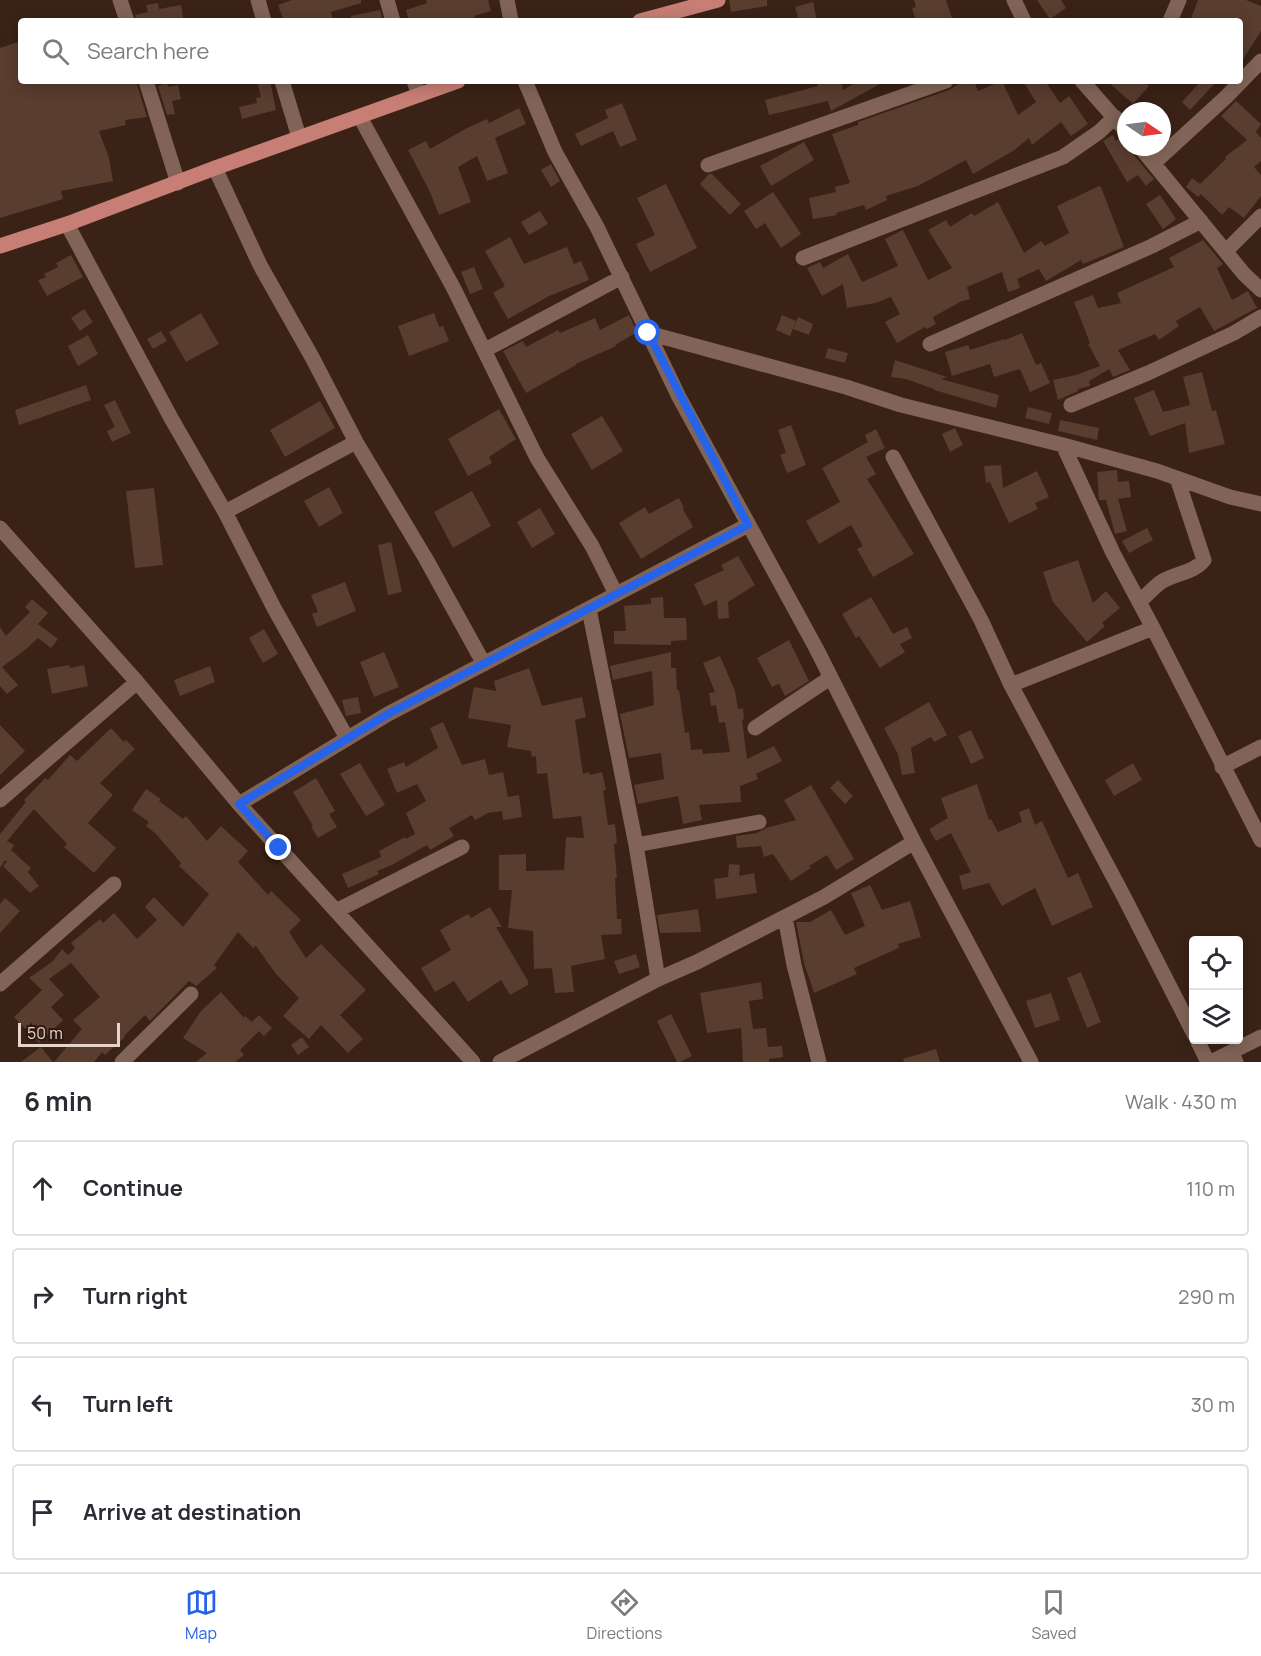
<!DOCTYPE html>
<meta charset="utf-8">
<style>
body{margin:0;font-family:Manrope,sans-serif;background:#f7f7f7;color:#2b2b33}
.controls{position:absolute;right:18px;bottom:18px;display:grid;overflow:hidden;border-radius:6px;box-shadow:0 3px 15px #0003}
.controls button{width:54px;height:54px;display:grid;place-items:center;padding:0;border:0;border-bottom:2px solid #e1e1e2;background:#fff;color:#2b2b33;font:30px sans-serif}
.compass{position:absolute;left:1117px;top:102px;width:54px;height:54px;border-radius:50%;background:#fff;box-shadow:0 3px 15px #0003;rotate:103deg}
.scale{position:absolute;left:18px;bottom:15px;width:102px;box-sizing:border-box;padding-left:6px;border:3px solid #e4d4cc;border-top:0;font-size:16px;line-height:21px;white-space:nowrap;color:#e4d4cc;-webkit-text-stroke:4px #2f180d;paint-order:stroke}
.stop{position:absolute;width:18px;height:18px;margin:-14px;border:4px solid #2563eb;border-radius:50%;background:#fff}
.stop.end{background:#2563eb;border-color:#fff;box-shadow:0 2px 6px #0008}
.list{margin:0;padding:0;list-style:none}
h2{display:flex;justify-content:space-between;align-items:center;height:78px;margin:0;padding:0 24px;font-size:26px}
h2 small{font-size:20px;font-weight:400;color:#7c7c81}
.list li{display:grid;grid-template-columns:39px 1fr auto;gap:18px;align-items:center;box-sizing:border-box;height:96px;margin:0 12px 12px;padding:0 12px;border:2px solid #e1e1e2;border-radius:6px}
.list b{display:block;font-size:22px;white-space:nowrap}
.list em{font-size:20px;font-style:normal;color:#7c7c81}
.icon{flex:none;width:33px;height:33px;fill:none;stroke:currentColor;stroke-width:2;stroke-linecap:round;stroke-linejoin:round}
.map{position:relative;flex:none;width:1261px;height:1062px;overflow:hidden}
.search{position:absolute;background:#fff;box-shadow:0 3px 15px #0003;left:18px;right:18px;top:18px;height:66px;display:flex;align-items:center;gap:15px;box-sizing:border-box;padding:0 21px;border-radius:6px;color:#7c7c81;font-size:22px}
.sheet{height:510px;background:#fff}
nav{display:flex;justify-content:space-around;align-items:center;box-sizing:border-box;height:84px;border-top:2px solid #e1e1e2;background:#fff;font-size:16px;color:#7c7c81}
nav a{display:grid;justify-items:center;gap:3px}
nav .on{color:#2563eb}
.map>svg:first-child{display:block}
</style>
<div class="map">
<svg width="1261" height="1062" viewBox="0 0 1261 1062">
<rect width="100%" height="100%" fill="#3a2216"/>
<path fill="#593d2f" d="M292 0H361V3L331 12 333 21H284L278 5Z
M426 0H488L491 11 474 16 476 21H409L406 10 427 3Z
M729 0H767V6L731 12Z
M914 0H946L953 21H916L912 8 916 7Z
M1037 0H1061L1066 8 1050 19Z
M1198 0H1246L1261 6V31L1240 64V21H1190Z
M813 2 817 21H799L795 7Z
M158 3 159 9 181 5 183 18 166 21H137L135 15 148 12 146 5Z
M380 10 383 21H351V16Z
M21 41V81H136L147 117 125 120 126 125 99 131 109 158 113 181 61 191 63 199 0 218V48Z
M257 81H270L276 110 242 119 239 107 257 103 256 98 261 97Z
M817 81H841L843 90 858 81H885L831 111 828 101 769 115 765 100 818 86Z
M963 81H974L978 91 1002 81 1018 115 1036 102 1023 81H1045L1060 103 1069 96 1088 124 1071 136 1061 122 1032 145 1029 138 1013 151 973 174 966 160 918 186 886 196 887 200 866 210 864 205 836 213 837 215 813 219 809 198 836 192 835 187 850 183 832 134 858 125V122L949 90Z
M1107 81H1143L1149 86 1133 104Z
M1201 81H1217L1190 110 1182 102Z
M167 83 168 87 178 85 181 99 172 101 175 114 167 115 158 86Z
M1236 101 1261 124 1256 132 1261 138V161L1254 167 1261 175V196L1244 218 1229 207 1222 215 1201 194 1198 197 1186 187 1192 178 1200 184 1226 159 1225 157 1247 140 1221 116Z
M622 103 637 140 620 147 613 131 581 146 575 134 608 118 605 110Z
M519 108 526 124 495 138 508 173 487 181 477 156 458 167 471 202 439 215 430 192 408 150 426 141 430 149 467 128 487 119 489 123Z
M1113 135 1116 141 1120 138 1126 141V147H1130L1132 153 1154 179 1146 186 1138 175 1127 182 1103 141Z
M804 142 814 160 771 186 760 166Z
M551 164 560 181 551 187 541 170Z
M709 174H712L741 204 730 215 700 184Z
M666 184 697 248 650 272 636 244 655 235 637 198Z
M1099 186 1101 187 1124 247 1083 264 1081 260 1046 281 1039 269 1017 279 1020 288 1008 292 1002 272 967 287 970 299 962 301 933 317 936 324 927 329 925 327 897 343 885 322 900 314 891 297 875 303 847 308 843 284 822 296 807 268 820 262 823 268 848 254 862 282 898 266 885 239 903 230 928 280 952 268 928 230 946 220 950 227 972 213 974 216 998 202 1024 253 1041 241 1045 246 1069 233 1057 206Z
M773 192 801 234 781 248 765 223 756 229 744 211Z
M1160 195 1176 219 1163 229 1146 204Z
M540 211 548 224 529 235 521 222Z
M510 237 524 264 567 247 574 264 581 261 589 280 549 296 508 319 493 293 505 286 485 251Z
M1203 240 1223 264 1217 268 1232 300 1248 291 1257 308 1214 331 1200 307 1176 321 1179 326 1159 340 1155 334 1118 350 1130 370 1113 377 1109 369 1089 381 1090 386 1078 389V391L1058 400 1053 380 1076 375 1100 366 1088 344 1090 343 1074 302 1093 295 1098 308 1121 303 1117 293 1174 267 1169 258Z
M71 255 83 277 47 296 38 280 46 277 44 274 58 267 56 263Z
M474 267 483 289 470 294 461 272Z
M84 309 93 322 80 331 71 318Z
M201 313 219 344 186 362 169 332Z
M434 313 439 327 443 326 449 341 409 356 398 326Z
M629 315 637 332 615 345 616 346 576 364V365L526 393 503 351 523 341 526 347 558 330 560 333 595 318 600 330Z
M782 315 796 321 790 336 776 330Z
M798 317 813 324 809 335 793 329Z
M161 331 167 341 153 349 147 339Z
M1022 333 1036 365 1041 363 1050 383 1030 392 1020 369 994 377 990 364 952 376 945 352 968 345 970 350 1004 339 1005 340Z
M88 335 98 354 78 366 68 346Z
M828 348 848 353 845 363 825 358Z
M895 360 947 377 941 379 999 395 996 408 934 390V389L906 379 891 377Z
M1202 372 1212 411 1216 410 1225 444 1189 453 1185 423 1150 436 1134 398 1154 390 1163 412 1190 405 1183 377Z
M86 385 91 400 19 425 15 410Z
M115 400 131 433 112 442 107 431 115 427 104 405Z
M320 401 335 428 285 457 270 430Z
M1028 407 1052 413 1049 424 1025 418Z
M499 409 516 439 489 457 492 463 468 476 448 439Z
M602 416 623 451 592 470 571 434Z
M1060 420 1099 428 1097 440 1058 431Z
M791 425 806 465 787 473 780 455 786 453 778 430Z
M955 428 963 445 950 452 942 434Z
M876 429 885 448 866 457 876 474 867 479 914 554 873 577 857 549 863 546 851 525 819 544 806 521 840 502 822 468 868 442 865 435Z
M1001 465 1003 488 1037 471 1049 497 1035 503 1038 509 1009 523 990 482 986 483 984 466Z
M1117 470 1118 482 1129 481 1131 497 1118 499 1127 531 1115 534 1106 500H1099L1097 472Z
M329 487 343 513 319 527 304 501Z
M154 488 163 565 135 568 126 491Z
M472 491 491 526 453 548 434 512Z
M679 498 684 508 683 509 693 527 641 559 619 523 645 507 649 514Z
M540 508 555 534 532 548 517 522Z
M1147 528 1153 540 1129 553 1122 541Z
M391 542 402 592 388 595 378 545Z
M738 556 755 585 728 602 729 618 718 619 717 600 704 606 694 584 724 570 721 565Z
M1078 560 1093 603 1106 591 1120 608 1102 623 1105 626 1087 642 1053 602 1043 572Z
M345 582 356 611 317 627 312 614 318 612 311 595Z
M663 597 664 618H686L687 640 671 641V645L614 644V631H626L624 606 651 604V598Z
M871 597 893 634 907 627 912 638 900 644 905 652 880 668 859 636 856 638 842 614Z
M32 599 48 613 38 624 58 639 51 648 38 638 25 650 2 667 18 685 7 694 0 686V627L6 636 30 612 25 607Z
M264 629 278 654 263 663 249 638Z
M789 640 809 681 785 696 779 684 772 687 757 658Z
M384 652 399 687 374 697 360 662Z
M671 652V668H676L677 690H679L685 733 689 732 691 750 702 749 703 754 730 752 725 722 719 723 716 705 711 706 709 693 715 692 703 663 720 656 735 691 738 709 743 708 744 719 742 720 747 759 774 746 782 761 756 774 758 779 740 786 741 802 699 805 702 820 683 824 678 796 638 804 634 785 664 779 661 753 629 758 620 714 654 705 652 671 613 680 610 666Z
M69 665 70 668 84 665 88 686 52 694 47 669Z
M210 666 215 682 180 696 174 680Z
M529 668 542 706 582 697 586 717 575 720 583 774 589 772 590 775 602 772 606 790 603 791 608 825 615 824 617 843 614 844 617 878H615L617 919H621L622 934 601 935 605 959 571 966 574 992 555 993 552 968 534 969 533 931 508 928 512 890H499V855L526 854V871L564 870 566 837 584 838 581 816 553 819 547 773 537 774 536 756 532 757 531 751 507 747 511 725 468 718 474 687 496 691 494 681Z
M358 697 361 713 346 716 342 700Z
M929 702 947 735 934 742 931 737 911 748 915 773 902 775 898 754 884 728Z
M443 722 462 765 485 759 489 775 503 772 508 797 519 795 522 817 503 820 502 811 488 813 475 820 472 815 449 828 454 836 430 850 427 845 392 865 377 871 379 874 348 888 342 874 381 857 379 851 405 837 406 839 415 834 406 813 426 801 417 784 397 793 387 769 404 762 406 767 438 748 430 728Z
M0 725 25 751 0 775Z
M111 728 124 742 126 740 135 749 100 783 113 795 88 823 116 848 94 873 64 847 67 844 34 809 7 841 14 845 11 850 31 868 28 872 39 886 30 893 3 866 7 862 5 860 0 868V834L26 802 24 800 45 778 48 780 70 755 77 761Z
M971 730 984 758 971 764 958 736Z
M360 763 385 805 366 816 340 774Z
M1133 763 1142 780 1114 796 1105 780Z
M316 778 335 811 329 814 337 827 318 838 311 827 313 826 293 792Z
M838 780 853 796 845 804 830 788Z
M977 784 989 820 991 819 998 832 1022 822 1019 812 1029 808 1035 825 1042 821 1068 878 1078 873 1093 907 1052 926 1035 888 1002 906 989 883 963 890 959 876 971 872 951 833 936 841 929 829 948 818 941 798Z
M811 785 854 859 836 870 827 855 809 866 811 868 791 881 773 854 764 857 761 846 737 848 736 836 757 833 766 828 796 820 784 800Z
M146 789 161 799 159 801 183 819 186 816 207 841 221 826 248 851 238 862 268 895 271 891 301 920 289 932 306 958 321 944 366 990 340 1015 363 1039 348 1053 321 1025 309 1039 283 1016 299 998 276 974 256 946 253 948 238 932 214 965 217 968 196 986 189 981 150 1021 145 1015 124 1036 125 1037 105 1055 102 1052 94 1062H54L82 1029 73 1020 100 997 71 963 49 979 64 995 51 1007 63 1020 39 1043 14 1017 42 990 29 978 53 961 62 949 68 955 75 948 71 943 100 919 103 923 114 913 137 939 157 920 145 907 154 897 183 927 209 894 179 866 181 863 156 834 146 826 149 822 132 810Z
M729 864 740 865 739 876 754 873 757 893 716 899 714 879 728 877Z
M870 885 882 910 910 901 921 937 898 944 899 948 854 968 857 974 814 993 804 963 796 922H810L831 910 845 935 865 926 851 893Z
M5 898 20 911 0 933V904Z
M490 907 502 927H496L528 981V985L510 995 501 980 468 1002 454 981 435 992 421 968 451 950 440 930 468 914 471 918Z
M698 909 701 932 660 933 657 915Z
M636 954 640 967 619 974 614 961Z
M1081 972 1101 1022 1087 1028 1067 978Z
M761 982 763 999 749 1001 753 1029 766 1028 768 1047 782 1046 783 1057 769 1059V1062H743L741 1028 707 1033 700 993Z
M221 992 244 1018 245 1016 252 1022 259 1015 272 1028 264 1036 259 1031 240 1050 244 1055 235 1062H196L207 1053 183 1038 201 1011Z
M1051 993 1060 1020 1035 1028 1026 1001Z
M671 1014 692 1056 680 1062H677L657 1021Z
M302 1037 309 1047 298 1055 291 1045Z
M41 1047 53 1062H21Z
M936 1049 940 1062H904L903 1059Z"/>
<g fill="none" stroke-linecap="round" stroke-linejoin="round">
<path stroke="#816457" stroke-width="15" d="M120 0 127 21
M258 0 264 21
M387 0 393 21
M507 0 511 21
M1014 0 1024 21
M1170 21 1179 0
M146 81 178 183
M282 81 299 137
M414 81 419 95
M525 81 555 152 597 227 679 397 816 648 914 842 1031 1062
M1082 81 1126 131
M360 117 453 287 537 458 592 546 616 594
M1140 147 1244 274 1261 290
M1154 163 1226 97 1261 61
M708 165 946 81
M215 168 260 265 313 359 356 442 426 559 484 664
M67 224 171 418 225 512 274 608 347 738
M1226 251 1261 216
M803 258 1063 157 1099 132 1115 117
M648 333 846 387 901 405 1063 445 1157 471 1230 497 1261 504
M930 344 1152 246 1201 221
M485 350 622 277
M1071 405 1148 373 1234 333 1261 317
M1063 445 1113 553 1153 628 1261 840
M893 457 981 620 1011 685 1122 893 1194 1034
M225 512 356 442
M0 528 137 682 239 804 473 1062
M1139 602C1146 596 1153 588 1161 582 1175 573 1194 573 1204 560L1177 478
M589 609 636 845 658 979
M1011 685 1153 628
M755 728 830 678
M1222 767 1261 747
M0 800 137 682
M239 804 388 714 748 525
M636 845 759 822
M336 911 462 847
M785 917 794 965 819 1062
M0 984 114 884
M1197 1040 1208 1062
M1231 1052 1261 1037
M122 1062 191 994
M500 1062 658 979 697 962 824 897 914 842
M1211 1062 1231 1052 1236 1062"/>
<path stroke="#c77e74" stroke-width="15" d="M640 21 718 0
M0 246 67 224 215 168 458 81"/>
</g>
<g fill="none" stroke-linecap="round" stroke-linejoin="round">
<path stroke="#2563eb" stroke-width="8" d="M279 848 239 804 388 714 748 525 648 333"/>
</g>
</svg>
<div class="controls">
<button><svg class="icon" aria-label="locate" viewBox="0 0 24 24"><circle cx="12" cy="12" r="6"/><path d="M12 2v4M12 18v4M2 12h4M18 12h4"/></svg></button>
<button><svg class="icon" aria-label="layers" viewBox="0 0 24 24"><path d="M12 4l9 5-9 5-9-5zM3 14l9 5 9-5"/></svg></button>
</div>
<svg class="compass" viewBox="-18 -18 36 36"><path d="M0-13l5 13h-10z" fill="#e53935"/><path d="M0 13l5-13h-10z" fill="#7c7c81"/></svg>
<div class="scale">50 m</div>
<div class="stop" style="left:648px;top:333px"></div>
<div class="stop end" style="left:279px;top:848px"></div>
<div class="search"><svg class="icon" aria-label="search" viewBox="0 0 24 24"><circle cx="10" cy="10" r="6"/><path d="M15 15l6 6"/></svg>Search here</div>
</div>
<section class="sheet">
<h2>6 min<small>Walk · 430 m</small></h2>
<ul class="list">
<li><svg class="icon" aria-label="ahead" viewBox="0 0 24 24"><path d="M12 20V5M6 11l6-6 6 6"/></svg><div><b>Continue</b></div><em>110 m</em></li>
<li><svg class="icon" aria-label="right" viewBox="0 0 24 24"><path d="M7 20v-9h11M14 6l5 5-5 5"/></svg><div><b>Turn right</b></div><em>290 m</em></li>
<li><svg class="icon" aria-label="left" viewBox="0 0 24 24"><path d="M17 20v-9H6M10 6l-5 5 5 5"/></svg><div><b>Turn left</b></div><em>30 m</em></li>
<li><svg class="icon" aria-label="arrive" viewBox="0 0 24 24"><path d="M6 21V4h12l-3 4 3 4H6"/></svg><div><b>Arrive at destination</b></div></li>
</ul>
</section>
<nav>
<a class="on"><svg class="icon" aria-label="map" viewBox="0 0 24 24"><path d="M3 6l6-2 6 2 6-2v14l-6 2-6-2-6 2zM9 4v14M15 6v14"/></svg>Map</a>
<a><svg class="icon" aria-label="directions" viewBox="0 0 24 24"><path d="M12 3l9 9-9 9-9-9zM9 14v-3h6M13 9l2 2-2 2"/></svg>Directions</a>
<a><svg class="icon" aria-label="saved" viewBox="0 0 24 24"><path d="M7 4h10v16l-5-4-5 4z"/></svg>Saved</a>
</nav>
